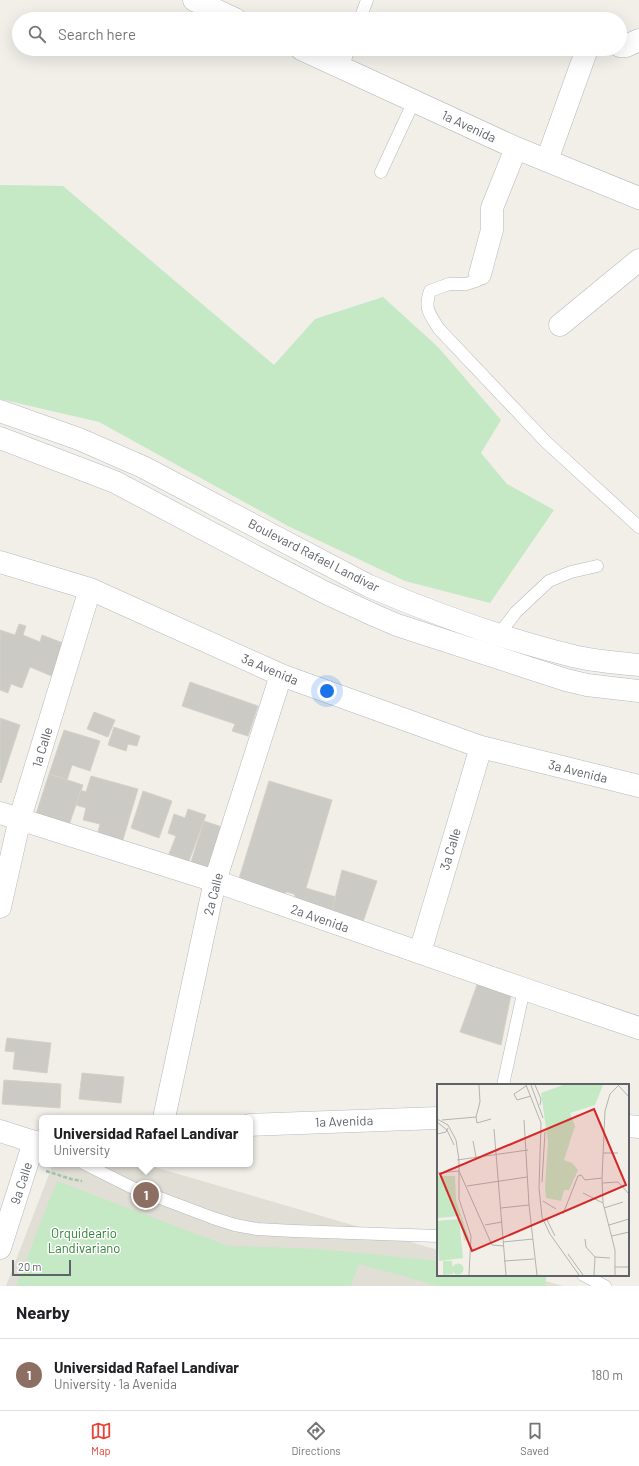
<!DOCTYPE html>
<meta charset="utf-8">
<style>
body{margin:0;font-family:Barlow,sans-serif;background:#f2f2f2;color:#202124}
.scale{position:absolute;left:12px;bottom:10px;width:59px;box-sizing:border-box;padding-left:4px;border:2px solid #5f6368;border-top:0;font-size:11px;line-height:14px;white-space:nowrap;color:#5f6368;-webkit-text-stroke:3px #fff;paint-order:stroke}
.you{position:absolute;left:327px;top:691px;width:14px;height:14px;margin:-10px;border:3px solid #fff;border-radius:50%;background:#1a73e8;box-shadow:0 0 0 6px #1a73e833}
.badge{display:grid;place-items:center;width:26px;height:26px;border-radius:50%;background:#ea4335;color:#fff;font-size:13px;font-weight:700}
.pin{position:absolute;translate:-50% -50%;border:2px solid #fff;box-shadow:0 1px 4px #0006}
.popup{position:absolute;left:39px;top:1115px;width:214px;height:52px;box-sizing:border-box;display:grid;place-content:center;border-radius:6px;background:#fff;filter:drop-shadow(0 1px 3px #0005);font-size:13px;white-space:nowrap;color:#757577}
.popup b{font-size:15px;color:#202124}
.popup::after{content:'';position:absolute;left:50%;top:100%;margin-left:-8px;border:8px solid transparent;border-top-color:#fff}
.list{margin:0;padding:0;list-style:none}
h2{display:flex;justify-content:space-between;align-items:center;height:52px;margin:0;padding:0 16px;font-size:17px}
h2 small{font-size:13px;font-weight:400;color:#757577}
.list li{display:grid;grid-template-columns:26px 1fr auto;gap:12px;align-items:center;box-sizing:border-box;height:72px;padding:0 16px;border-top:1px solid #e0e0e0}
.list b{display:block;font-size:15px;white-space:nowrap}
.list p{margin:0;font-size:13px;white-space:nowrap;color:#757577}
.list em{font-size:13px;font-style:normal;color:#757577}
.icon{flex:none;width:22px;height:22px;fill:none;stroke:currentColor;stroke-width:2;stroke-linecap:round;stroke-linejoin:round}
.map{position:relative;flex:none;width:639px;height:1286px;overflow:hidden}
.search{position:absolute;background:#fff;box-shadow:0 4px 16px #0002;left:12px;right:12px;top:12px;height:44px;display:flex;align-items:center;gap:10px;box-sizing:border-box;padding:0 14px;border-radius:22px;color:#757577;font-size:15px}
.sheet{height:124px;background:#fff}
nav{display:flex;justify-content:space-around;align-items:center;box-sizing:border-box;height:56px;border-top:1px solid #e0e0e0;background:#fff;font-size:11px;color:#757577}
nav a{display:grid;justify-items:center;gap:2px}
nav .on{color:#ea4335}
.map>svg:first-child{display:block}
</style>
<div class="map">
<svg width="639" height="1286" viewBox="0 0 639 1286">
<rect width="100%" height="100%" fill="#f1efe8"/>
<path fill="#e1ded6" d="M53 1164H144L438 1250V1275H525L563 1286H6Z"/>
<path fill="#c5e8c5" d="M0 185 63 186 274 365 315 319 383 297 438 347 501 420 481 453 507 484 554 510 490 603 405 581 288 526 99 422 0 399Z
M57 1181 228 1246 319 1249 438 1261V1275H546V1286H439L359 1264 351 1286H16Z"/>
<path fill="#cccac5" stroke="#d6d1c6" d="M19 624 26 626 23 635 40 642 42 635 63 643 54 677 30 667 22 688 11 684 8 693 0 690V630L15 635Z
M190 682 258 706 248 736 232 731 235 724 182 706Z
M94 712 115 720 108 737 87 729Z
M0 718 20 725 1 783 0 782Z
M114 727 140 736 137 746 128 744 126 751 108 745Z
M64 730 100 741 90 771 72 765 67 780 49 774Z
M49 774 83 785 69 825 36 814Z
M91 776 138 789 122 843 97 836 100 824 83 820 86 808 76 805 81 790 86 792Z
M269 781 332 800 306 888 336 897 331 914 300 905 294 894 287 892 277 896 237 885Z
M143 791 172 801 159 838 131 828Z
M188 809 206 815 189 861 169 854 176 836 168 833 174 814 185 818Z
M204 821 228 829 215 873 190 865Z
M342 870 377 881 363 922 331 914Z
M478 982 511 995 501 1045 460 1032Z
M7 1038 51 1043 47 1073 13 1069 15 1052 5 1051Z
M82 1073 124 1077 121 1103 79 1099Z
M4 1080 61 1084 60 1108 2 1104Z"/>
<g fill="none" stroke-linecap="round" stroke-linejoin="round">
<g stroke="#b5b8bc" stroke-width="13">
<path id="lane" d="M360 19 367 0
M342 68 349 49
M381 172 414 101
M480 274 476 281 466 284H449L430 291C424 309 429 313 439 329L546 442 639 527
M499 634 516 612 549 581 571 572 597 566
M503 1085 524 989
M85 1164 131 1187 213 1218 235 1225 257 1229 294 1231 438 1236
M583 1275 605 1286"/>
</g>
<g stroke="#b5b8bc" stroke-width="23">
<path id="street" d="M194 0 235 19
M620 46H626L639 40
M301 49 516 148 639 198
M547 160 587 49
M480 274 492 230V208L516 148
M560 325 639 260
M0 562 90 589 281 675 481 747 639 786
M0 813 215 881 524 989 639 1028
M0 907 20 818 90 589
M420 952 481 747
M164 1118 215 881 281 675
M0 1248 34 1142"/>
</g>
<g stroke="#b6babf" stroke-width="23">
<path id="secondary" d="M0 411 79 439 143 467 369 586C435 614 503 639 573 656 594 661 617 663 639 665
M0 438 115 482 262 560 326 593 376 616 397 625 566 680 587 685 639 691
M250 1125 438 1118
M628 1126 639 1127
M0 1131 34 1142 42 1141"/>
</g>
<path stroke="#9cc7a9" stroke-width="2.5" stroke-dasharray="4 2" stroke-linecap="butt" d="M46 1171 71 1179 82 1181"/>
<use href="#lane" stroke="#fff" stroke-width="12"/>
<use href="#street" stroke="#fff" stroke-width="22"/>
<use href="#secondary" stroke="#fff" stroke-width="22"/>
</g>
<g text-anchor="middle" stroke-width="3" stroke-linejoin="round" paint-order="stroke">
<g font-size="13" fill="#5f6368" stroke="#fff">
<text transform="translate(469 126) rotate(25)" y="5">1a Avenida</text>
<text transform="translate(314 555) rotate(27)" y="5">Boulevard Rafael Landívar</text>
<text transform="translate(270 669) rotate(23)" y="5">3a Avenida</text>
<text transform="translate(42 747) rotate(-73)" y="5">1a Calle</text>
<text transform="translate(578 771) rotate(14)" y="5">3a Avenida</text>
<text transform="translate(450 849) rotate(-73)" y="5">3a Calle</text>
<text transform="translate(213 894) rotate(-76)" y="5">2a Calle</text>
<text transform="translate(320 918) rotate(19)" y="5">2a Avenida</text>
<text transform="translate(344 1121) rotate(-2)" y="5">1a Avenida</text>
<text transform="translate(21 1183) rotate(-72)" y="5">9a Calle</text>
</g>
<g font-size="13" fill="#348238" stroke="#fff">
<text x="84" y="1238">Orquideario<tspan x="84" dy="15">Landivariano</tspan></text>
</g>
</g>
<g transform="translate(437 1084)">
<rect width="192" height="192" fill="#f1efe8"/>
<path d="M126 1H166L158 21 133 29 138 42 127 76 135 79 141 86 132 106H127L124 117 109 114 108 103 111 58 104 9ZM0 92H18L19 116 32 155 27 157 23 132 0 134ZM22 135 26 174 2 177 0 137ZM6 177H15L16 190 6 191ZM15.5 185a5.5 5.5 0 1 1 11 0a5.5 5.5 0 1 1-11 0Z" fill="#c5e8c5"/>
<path fill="none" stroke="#b3b3b1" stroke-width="1" d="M89 1 104 39 102 104 105 133 113 150 142 191M94 1 106 34M98 1 104 15 103 21M181 1 192 13M89 2 77 10 80 16 94 12M39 33 40 39 54 35M0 35 11 41 19 56 22 76V115L34 152 32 191M5 36 39 33 43 18 42 1M87 36 92 121 100 191M0 38 10 46 17 61M57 45 69 191M0 50 9 48 11 44M36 57 39 73M166 69H181M192 74V97M20 76 91 66M22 87 55 161 67 162M0 89 22 87M105 98 108 48M165 99 181 98 192 110M30 102 90 93M146 109 166 119M106 117 119 125M64 124 92 121M167 124 186 118M126 130 141 92 144 91 148 96 165 94M110 136 118 152M48 141 65 138M172 141 192 135M175 152 192 148M148 155 149 163 158 173 157 191M66 158 96 155M131 170 146 191M158 173 173 174M67 177 97 175M178 183H192M178 191V166L166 119 165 94 168 27 173 10 182 1"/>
<path fill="#d62828" fill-opacity="0.15" stroke="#d62828" stroke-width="2" d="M157 25 189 101 35 167 3 90Z"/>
<rect width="192" height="192" fill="none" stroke="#5f6368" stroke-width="2"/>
</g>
</svg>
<div class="scale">20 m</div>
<div class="you"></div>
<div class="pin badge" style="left:146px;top:1195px;background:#8d6e63">1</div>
<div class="popup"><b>Universidad Rafael Landívar</b>University</div>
<div class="search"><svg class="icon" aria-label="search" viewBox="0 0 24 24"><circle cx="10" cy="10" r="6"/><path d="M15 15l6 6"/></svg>Search here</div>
</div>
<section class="sheet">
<h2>Nearby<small></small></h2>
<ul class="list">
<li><span class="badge" style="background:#8d6e63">1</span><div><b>Universidad Rafael Landívar</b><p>University · 1a Avenida</p></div><em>180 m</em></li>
</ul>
</section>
<nav>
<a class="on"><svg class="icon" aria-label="map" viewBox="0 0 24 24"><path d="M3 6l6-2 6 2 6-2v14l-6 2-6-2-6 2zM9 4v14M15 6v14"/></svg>Map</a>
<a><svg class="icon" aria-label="directions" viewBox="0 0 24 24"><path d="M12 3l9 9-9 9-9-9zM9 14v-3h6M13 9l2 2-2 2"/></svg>Directions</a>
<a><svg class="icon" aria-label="saved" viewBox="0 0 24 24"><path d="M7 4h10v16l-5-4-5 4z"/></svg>Saved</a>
</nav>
